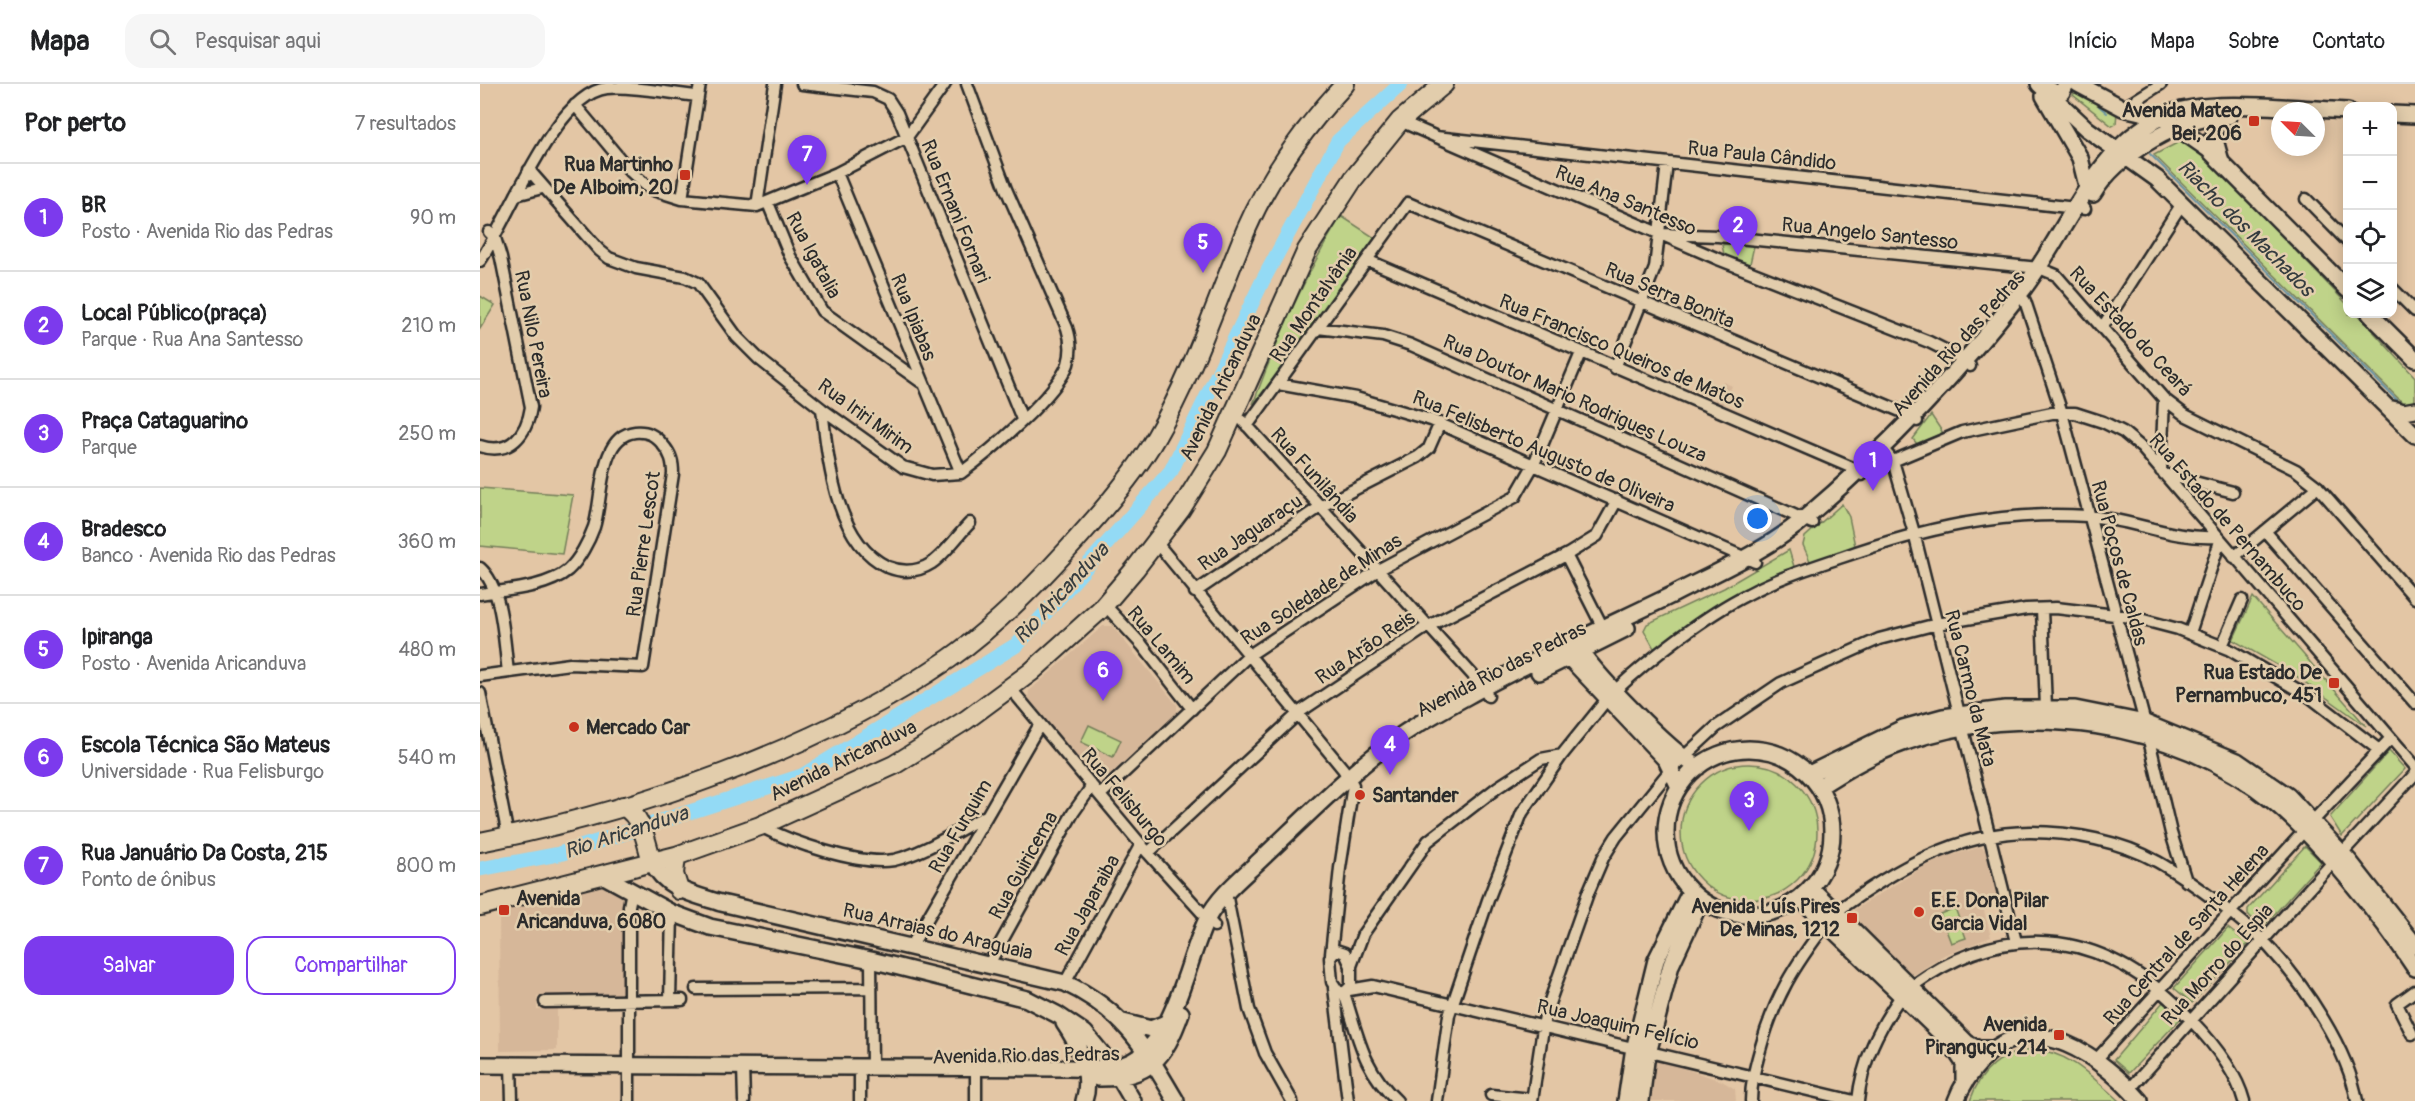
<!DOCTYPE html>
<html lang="pt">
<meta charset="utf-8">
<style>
body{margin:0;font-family:Pangolin,sans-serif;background:#f6f6f6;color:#202124}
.controls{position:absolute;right:18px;top:18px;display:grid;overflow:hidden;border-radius:12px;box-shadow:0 3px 15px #0003}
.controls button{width:54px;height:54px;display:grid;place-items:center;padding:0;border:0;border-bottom:2px solid #e0e0e0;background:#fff;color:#202124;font:30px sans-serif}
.compass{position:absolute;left:1791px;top:18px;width:54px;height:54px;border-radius:50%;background:#fff;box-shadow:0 3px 15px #0003;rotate:294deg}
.you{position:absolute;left:1278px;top:435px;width:21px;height:21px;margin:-15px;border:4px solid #fff;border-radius:50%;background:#1a73e8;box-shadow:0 0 0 9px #1a73e833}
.badge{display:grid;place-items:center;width:39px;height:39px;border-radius:50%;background:#7c3aed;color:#fff;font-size:20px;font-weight:700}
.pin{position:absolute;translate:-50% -50px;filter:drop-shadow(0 2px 3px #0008)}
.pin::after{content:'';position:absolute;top:32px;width:21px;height:18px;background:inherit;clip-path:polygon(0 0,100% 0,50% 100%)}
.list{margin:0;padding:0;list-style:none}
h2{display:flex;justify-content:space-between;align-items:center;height:78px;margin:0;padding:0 24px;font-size:26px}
h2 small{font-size:20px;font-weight:400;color:#757577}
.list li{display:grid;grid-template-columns:39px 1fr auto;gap:18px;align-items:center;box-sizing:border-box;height:108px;padding:0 24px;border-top:2px solid #e0e0e0}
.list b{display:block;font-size:22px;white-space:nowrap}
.list p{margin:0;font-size:20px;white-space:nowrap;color:#757577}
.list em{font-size:20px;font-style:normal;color:#757577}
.actions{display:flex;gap:12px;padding:18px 24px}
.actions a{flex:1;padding:14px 0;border:2px solid #7c3aed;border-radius:18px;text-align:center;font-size:21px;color:#7c3aed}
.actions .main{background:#7c3aed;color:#fff}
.icon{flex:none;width:33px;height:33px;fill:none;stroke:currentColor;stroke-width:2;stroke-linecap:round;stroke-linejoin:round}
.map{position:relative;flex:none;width:1935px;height:1017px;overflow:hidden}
header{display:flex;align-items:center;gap:36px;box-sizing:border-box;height:84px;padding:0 30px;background:#fff;border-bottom:2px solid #e0e0e0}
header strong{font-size:28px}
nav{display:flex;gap:33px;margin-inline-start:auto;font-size:21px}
.search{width:420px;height:54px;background:#f6f6f6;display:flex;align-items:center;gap:15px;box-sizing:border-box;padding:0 21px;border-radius:18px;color:#757577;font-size:22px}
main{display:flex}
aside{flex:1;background:#fff}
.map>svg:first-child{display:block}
</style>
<header>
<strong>Mapa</strong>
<div class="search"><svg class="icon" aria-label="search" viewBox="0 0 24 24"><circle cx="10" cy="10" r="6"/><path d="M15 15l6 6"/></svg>Pesquisar aqui</div>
<nav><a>Início</a><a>Mapa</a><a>Sobre</a><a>Contato</a></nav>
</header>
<main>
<aside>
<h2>Por perto<small>7 resultados</small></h2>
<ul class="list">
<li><span class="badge">1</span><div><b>BR</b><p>Posto · Avenida Rio das Pedras</p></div><em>90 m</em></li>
<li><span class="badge">2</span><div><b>Local Público(praça)</b><p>Parque · Rua Ana Santesso</p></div><em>210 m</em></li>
<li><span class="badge">3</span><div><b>Praça Cataguarino</b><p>Parque</p></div><em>250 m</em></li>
<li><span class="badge">4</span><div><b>Bradesco</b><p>Banco · Avenida Rio das Pedras</p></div><em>360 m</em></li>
<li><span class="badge">5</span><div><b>Ipiranga</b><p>Posto · Avenida Aricanduva</p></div><em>480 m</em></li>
<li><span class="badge">6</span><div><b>Escola Técnica São Mateus</b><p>Universidade · Rua Felisburgo</p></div><em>540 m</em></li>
<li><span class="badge">7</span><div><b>Rua Januário Da Costa, 215</b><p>Ponto de ônibus</p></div><em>800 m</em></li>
</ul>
<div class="actions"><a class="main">Salvar</a><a>Compartilhar</a></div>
</aside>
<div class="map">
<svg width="1935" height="1017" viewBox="0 0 1935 1017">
<rect width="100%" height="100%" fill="#e3c6a5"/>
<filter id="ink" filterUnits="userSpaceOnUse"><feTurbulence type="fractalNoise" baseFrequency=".0167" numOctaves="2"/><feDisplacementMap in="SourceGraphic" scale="12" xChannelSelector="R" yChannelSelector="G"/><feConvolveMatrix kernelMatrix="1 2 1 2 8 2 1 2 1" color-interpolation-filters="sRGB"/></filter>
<g filter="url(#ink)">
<path fill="#d6b799" d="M1243 298 1252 302 1242 325 1233 321Z
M623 542H632L697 621V628L623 697 617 696 548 614 549 607Z
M1501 763 1506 766 1518 818 1503 823 1511 853 1464 871 1435 890H1430L1380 842 1374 826 1440 785 1465 773Z
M117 801 145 808 144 912H57V925H77V966L20 967 19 826Z
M1175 975 1242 997 1255 1005 1256 1017H1169Z"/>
<path fill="#bfd389" stroke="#757f5a" stroke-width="1.5" d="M1596 6 1637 28 1636 40 1632 42 1593 11Z
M1703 56 1738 86 1867 220 1868 230H1877L1935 293V322L1929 325 1674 71Z
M861 132 895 154 808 277 773 320C797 255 825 191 861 132Z
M1247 160 1274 162 1269 184 1245 175 1242 161Z
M0 212 15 221 0 245Z
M1451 331 1463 349 1437 360 1433 355Z
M0 404 93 411 82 470 0 462Z
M1362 420 1369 433 1375 462 1341 476 1330 477 1323 461 1325 453Z
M1309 466 1315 486 1184 562 1175 566 1164 546 1167 540 1244 504Z
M1773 513 1886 642 1816 592 1753 556Z
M609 641 641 656 633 673 601 658Z
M1909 667 1925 685 1862 752 1850 733Z
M1201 748a68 68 0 1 1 136 0a68 68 0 1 1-136 0Z
M1825 762 1841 778 1784 842H1779L1768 830V825Z
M1475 824 1486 854 1471 859 1460 830Z
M1748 844 1768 860 1712 919 1694 904Z
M1683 918 1701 934 1649 989 1634 976Z
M1554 966C1590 967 1614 995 1639 1017H1490C1500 987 1522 967 1554 966Z"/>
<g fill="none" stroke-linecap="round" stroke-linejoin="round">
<path stroke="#6994a4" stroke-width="2" d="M1619 22 1627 29
M1670 70 1917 316"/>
<path stroke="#93daf5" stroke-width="15" d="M0 785 79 770 322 692 538 560 691 387 782 198 858 57 921 0"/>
<g stroke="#2b2b2b" stroke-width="15">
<path id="street" d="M322 0 393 8 408 15 417 29 542 335
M95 21 150 87 170 105 202 115 277 122 357 89 427 53 465 0
M1643 24 1681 0
M920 37 1238 175 1449 258 1479 273 1490 282
M956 53 1605 125
M49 86 119 166 129 174 156 184 205 193 218 199 257 253 279 275 342 325 423 383 452 391 481 389C508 369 577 311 588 280 592 267 591 256 587 244L526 105 487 0
M357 89 481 389
M36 111 62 104
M202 115 220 0
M1826 115 1868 158
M288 119 310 172 342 227 441 298
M277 122 295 0
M1181 150 1238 152 1559 184 1576 191 1684 315 1705 331 1816 386 1838 403 1935 514
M887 176 1377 386 1382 391
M0 177C28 137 74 10 127 4 149 1 194 10 218 12
M1912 204 1935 227
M1539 211 1545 217 1582 329 1665 639 1691 749 1706 797
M838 244 903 252 931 261 1332 439
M1622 244 1701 121
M1135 284 1175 184 1187 79
M798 300 876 314 951 336 1275 478
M342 325C348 375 355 459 408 483 423 489 438 488 452 479 466 469 478 451 490 439
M763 337 998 597 1008 612
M767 342 928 119 1432 332 1437 337
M0 362C30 372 47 350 51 323L21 174 15 154 9 148
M1401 363 1413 377 1434 449 1536 858
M1413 377 1482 348 1572 329H1595L1623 338 1643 348 1662 364 1935 682
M1681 387 1684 315
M1684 390 1753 408
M1785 447 1935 619
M676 458 863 685 873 701 860 784 851 870
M1086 471 1123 544
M1754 473 1838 403
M0 484C23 504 24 558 28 588
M715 508 840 423 938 373 949 364 960 339
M0 510C27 506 67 504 88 486 99 476 109 457 114 443 123 416 118 352 155 348 168 347 175 351 183 361 191 370 193 378 193 390L163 583 90 580 0 592
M624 520 662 561 712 625
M1562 525 1566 624
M1710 549 1740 457
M1742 562 1762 516
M531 605 668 769 734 842
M1136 606C1170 574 1226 531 1268 510 1298 494 1330 484 1362 473 1442 445 1522 426 1607 432 1652 435 1692 456 1737 453
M0 609 28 752
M620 711 768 572 898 486 1035 413 1054 380 1101 269
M1833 737 1911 654
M280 742C311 758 379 782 414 776 446 769 477 746 506 732
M668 769 821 627 945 544 1088 470 1117 452 1137 416
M1862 769 1935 690
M746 809 769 925 785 969 812 1017
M1356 828C1412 787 1478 748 1550 748 1592 748 1641 757 1678 778 1708 795 1767 838 1790 864 1825 902 1868 965 1877 1017
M431 863 560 640
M856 866 865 869 871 882V902L864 909 858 907 852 898 850 874Z
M391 876 392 983
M509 880 593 729 612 702
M871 882 883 850 948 757 1018 703 1061 675 1082 671
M585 899 661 760
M1431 903C1531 830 1630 848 1712 937 1733 959 1756 987 1764 1017
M854 904 868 1017
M216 905 391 904
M869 906 893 902 1374 1017
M864 909C879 954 882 984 917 1017
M190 916 192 829
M65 918 202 916
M1932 950 1917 920 1935 907
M1615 977 1824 747
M31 980 32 1017
M263 982 264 1017
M496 983V1017
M380 993V1017
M1649 1006 1852 779
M1011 1011 1052 1015
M149 1017V822L152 807
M957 1017 969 931 1008 816 1042 729 1082 671 1128 614
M1052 1017 1065 931 1108 809 1123 774 1136 753 1192 684 1236 643 1301 599 1399 555 1457 540 1546 525 1576 524 1652 533 1698 545 1748 565 1830 613 1899 666
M1271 1017C1271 999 1275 984 1280 966 1294 914 1314 882 1347 839
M1378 1017C1382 977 1398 945 1421 912"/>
</g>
<g stroke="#2b2b2b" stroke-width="20">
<path id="secondary" d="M1559 0 1607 45 1677 95 1935 351
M1598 0 1643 24 1682 33 1728 65 1868 206
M1563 2 1576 9 1582 8 1586 0
M1564 12 1600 74 1607 102
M1912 30 1935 31
M1738 32 1734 52 1740 74
M1613 110C1637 69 1702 32 1749 32
M1890 230 1935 275
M1908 324 1924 328 1935 326
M1096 560C1112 587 1190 668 1218 683
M1084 568 1186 676 1199 703
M1059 588 1147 544
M1186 748a83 83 0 1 1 166 0a83 83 0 1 1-166 0Z
M1329 690 1423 644 1463 633 1525 625H1595L1665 639 1757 677 1808 712 1869 777 1935 861
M1339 703C1365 686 1394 669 1423 659 1544 616 1694 636 1794 718 1840 756 1902 833 1935 884
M172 778C186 806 213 810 241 819L585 899C643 926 665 964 696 1017
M124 792 192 829 230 843 391 876 547 915 578 931 605 949 633 983 653 1017
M1331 804 1487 959 1498 965H1513
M1320 814 1469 957 1484 979V997
M643 938 671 945 686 939
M584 939C599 961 613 989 604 1017
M0 981 588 984C604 984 623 986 639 982 694 970 705 879 727 835 738 813 759 796 777 779 824 735 870 687 923 650 948 633 977 618 1004 603 1066 570 1130 541 1194 510 1239 487 1286 467 1325 434 1404 367 1478 289 1541 208 1588 148 1611 68 1683 32 1722 13 1822 25 1868 27
M618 994C669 995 685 974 701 929
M1146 1017 1153 970 1176 876 1210 808
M1161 1017 1166 977 1191 881 1221 816
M1476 1017C1482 1000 1491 988 1503 975 1553 922 1623 974 1660 1017"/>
</g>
<g stroke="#2b2b2b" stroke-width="22">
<path id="highway" d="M143 722C163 733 166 758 172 778
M0 758C158 727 336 666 469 575 520 539 565 492 606 445 631 417 657 386 676 353 714 288 737 215 766 146 789 93 826 42 865 0
M196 772 194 790 199 806
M0 822 196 772 280 742 414 681 486 636 551 588 620 526 655 485 701 425 737 367 827 166 874 94 920 37 964 0"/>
</g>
<use href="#street" stroke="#e2cdac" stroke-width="10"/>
<use href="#secondary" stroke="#e2cdac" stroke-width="15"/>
<use href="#highway" stroke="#e2cdac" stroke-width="18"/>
</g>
</g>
<g fill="#c8321e" stroke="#e2cdac" stroke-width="2">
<rect x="1768" y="31" width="12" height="12" rx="3"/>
<rect x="199" y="85" width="12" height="12" rx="3"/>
<rect x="1848" y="593" width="12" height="12" rx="3"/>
<circle cx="94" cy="643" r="6"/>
<circle cx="880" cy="711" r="6"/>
<rect x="18" y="820" width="12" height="12" rx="3"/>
<circle cx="1439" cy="828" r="6"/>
<rect x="1366" y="828" width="12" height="12" rx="3"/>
<rect x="1573" y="945" width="12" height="12" rx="3"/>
</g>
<g text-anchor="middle" stroke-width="5" stroke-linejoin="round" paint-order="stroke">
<g font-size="20" font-weight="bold" fill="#2b2b2b" stroke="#e2cdac" text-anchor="end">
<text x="1762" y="33">Avenida Mateo<tspan x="1762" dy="23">Bei, 206</tspan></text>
<text x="193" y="87">Rua Martinho<tspan x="193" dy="23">De Alboim, 20</tspan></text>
<text x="1842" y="595">Rua Estado De<tspan x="1842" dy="23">Pernambuco, 451</tspan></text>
<text x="106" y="650" text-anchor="start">Mercado Car</text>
<text x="892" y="718" text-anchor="start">Santander</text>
<text x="36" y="821" text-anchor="start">Avenida<tspan x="36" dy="23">Aricanduva, 6080</tspan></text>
<text x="1451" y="823" text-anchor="start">E.E. Dona Pilar<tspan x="1451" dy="23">Garcia Vidal</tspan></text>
<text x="1360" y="829">Avenida Luís Pires<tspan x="1360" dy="23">De Minas, 1212</tspan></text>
<text x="1567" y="947">Avenida<tspan x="1567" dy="23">Piranguçu, 214</tspan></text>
</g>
<g font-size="20" fill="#2b2b2b" stroke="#e2cdac">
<text transform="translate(1282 71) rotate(6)" y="7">Rua Paula Cândido</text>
<text transform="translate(1146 116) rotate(23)" y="7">Rua Ana Santesso</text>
<text transform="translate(476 127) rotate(68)" y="7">Rua Ernani Fornari</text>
<text transform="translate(1390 149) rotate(6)" y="7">Rua Angelo Santesso</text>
<text transform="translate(334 171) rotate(62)" y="7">Rua Igatalia</text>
<text transform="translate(1190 211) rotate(23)" y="7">Rua Serra Bonita</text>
<text transform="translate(833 220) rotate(-55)" y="7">Rua Montalvânia</text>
<text transform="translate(434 233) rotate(68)" y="7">Rua Ipiabas</text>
<text transform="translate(1651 247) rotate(47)" y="7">Rua Estado do Ceará</text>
<text transform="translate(54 250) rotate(79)" y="7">Rua Nilo Pereira</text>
<text transform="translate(1478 259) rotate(-48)" y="7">Avenida Rio das Pedras</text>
<text transform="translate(1142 267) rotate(23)" y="7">Rua Francisco Queiros de Matos</text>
<text transform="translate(740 303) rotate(-64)" y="7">Avenida Aricanduva</text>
<text transform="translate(1095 314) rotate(24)" y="7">Rua Doutor Mario Rodrigues Louza</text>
<text transform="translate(386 332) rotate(36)" y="7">Rua Iriri Mirim</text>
<text transform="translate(1064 367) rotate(23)" y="7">Rua Felisberto Augusto de Oliveira</text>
<text transform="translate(835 391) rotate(48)" y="7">Rua Funilândia</text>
<text transform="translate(1748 438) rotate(49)" y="7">Rua Estado de Pernambuco</text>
<text transform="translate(770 448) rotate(-34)" y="7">Rua Jaguaraçu</text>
<text transform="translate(163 460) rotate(-82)" y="7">Rua Pierre Lescot</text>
<text transform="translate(1640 479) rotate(75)" y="7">Rua Poços de Caldas</text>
<text transform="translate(841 505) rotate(-33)" y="7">Rua Soledade de Minas</text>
<text transform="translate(682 561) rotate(50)" y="7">Rua Lamim</text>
<text transform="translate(885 563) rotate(-34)" y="7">Rua Arão Reis</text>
<text transform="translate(1021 585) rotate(-27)" y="7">Avenida Rio das Pedras</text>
<text transform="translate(1491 604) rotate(76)" y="7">Rua Carmo da Mata</text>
<text transform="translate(363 676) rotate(-26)" y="7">Avenida Aricanduva</text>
<text transform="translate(645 713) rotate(50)" y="7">Rua Felisburgo</text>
<text transform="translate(480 742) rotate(-60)" y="7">Rua Furquim</text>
<text transform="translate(543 781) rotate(-61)" y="7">Rua Guiricema</text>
<text transform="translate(607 821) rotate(-61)" y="7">Rua Japaraiba</text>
<text transform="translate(458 847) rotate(13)" y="7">Rua Arraias do Araguaia</text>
<text transform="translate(1706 850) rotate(-48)" y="7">Rua Central de Santa Helena</text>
<text transform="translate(1737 880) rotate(-48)" y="7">Rua Morro do Espia</text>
<text transform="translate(1138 940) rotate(13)" y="7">Rua Joaquim Felício</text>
<text transform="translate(546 971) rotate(-1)" y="7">Avenida Rio das Pedras</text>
</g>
<g font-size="21" font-style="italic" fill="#353c3f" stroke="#e2cdac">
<text transform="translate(1766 144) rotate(45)" y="7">Riacho dos Machados</text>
<text transform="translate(581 509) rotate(-47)" y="7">Rio Aricanduva</text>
<text transform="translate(146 748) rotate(-18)" y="7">Rio Aricanduva</text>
</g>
</g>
</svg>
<div class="controls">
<button>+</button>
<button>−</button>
<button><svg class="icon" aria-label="locate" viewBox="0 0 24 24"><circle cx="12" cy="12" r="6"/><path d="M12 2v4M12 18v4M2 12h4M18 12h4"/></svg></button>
<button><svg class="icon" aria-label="layers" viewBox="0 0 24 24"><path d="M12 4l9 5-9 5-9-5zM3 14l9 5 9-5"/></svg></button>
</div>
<svg class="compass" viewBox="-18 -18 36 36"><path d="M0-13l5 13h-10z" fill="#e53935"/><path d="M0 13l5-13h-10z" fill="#757577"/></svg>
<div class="you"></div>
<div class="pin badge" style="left:1393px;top:407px">1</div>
<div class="pin badge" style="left:1258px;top:172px">2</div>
<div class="pin badge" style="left:1269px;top:747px">3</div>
<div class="pin badge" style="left:910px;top:691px">4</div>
<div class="pin badge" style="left:723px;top:189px">5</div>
<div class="pin badge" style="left:623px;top:617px">6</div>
<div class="pin badge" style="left:327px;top:101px">7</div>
</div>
</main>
